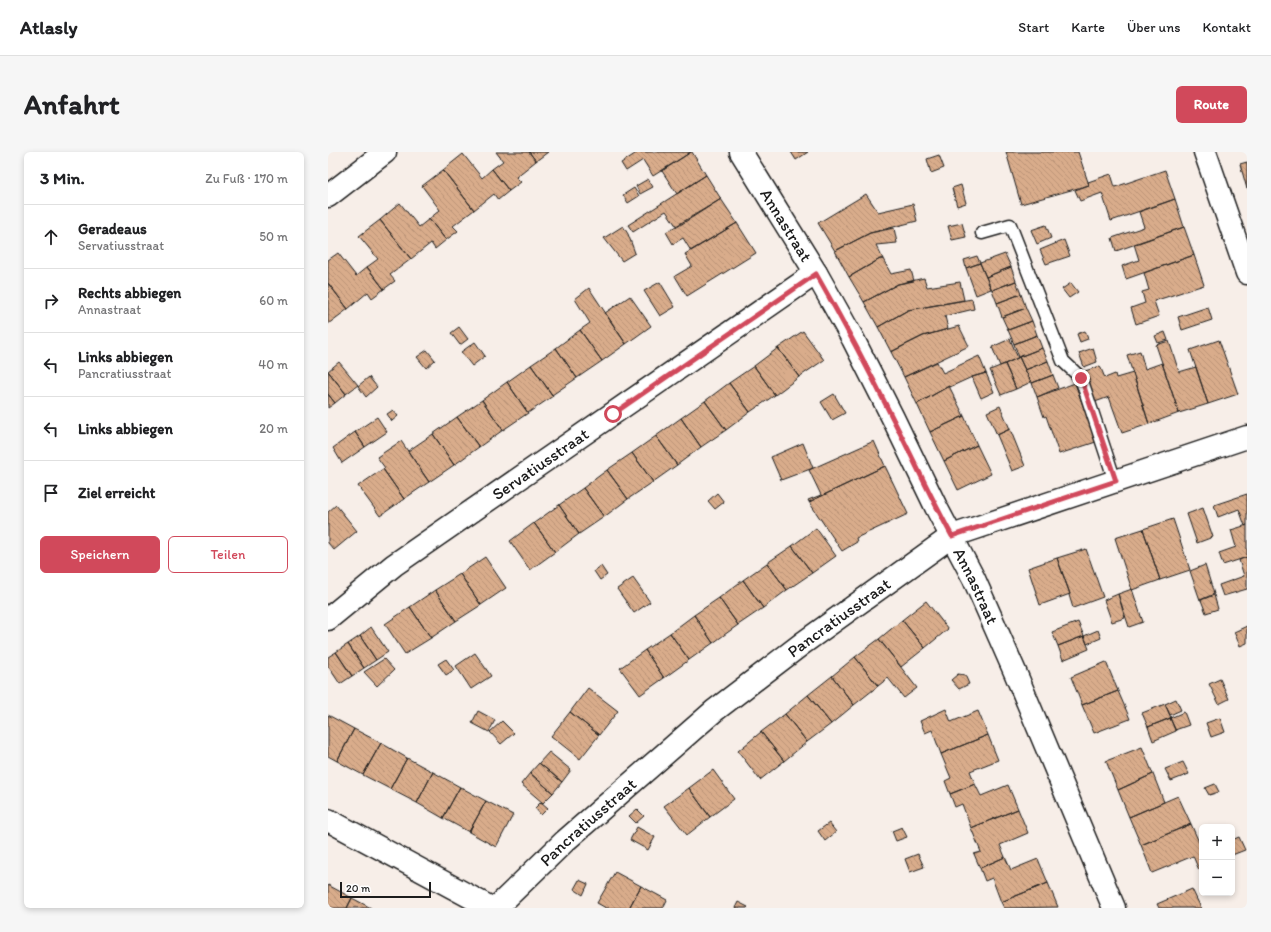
<!DOCTYPE html>
<html lang="de">
<meta charset="utf-8">
<style>
body{margin:0;font-family:Itim,sans-serif;background:#f6f6f6;color:#202124}
.controls{position:absolute;right:12px;bottom:12px;display:grid;overflow:hidden;border-radius:6px;box-shadow:0 2px 6px #0003}
.controls button{width:36px;height:36px;display:grid;place-items:center;padding:0;border:0;border-bottom:1px solid #e0e0e0;background:#fff;color:#202124;font:20px sans-serif}
.scale{position:absolute;left:12px;bottom:10px;width:91px;box-sizing:border-box;padding-left:4px;border:2px solid #1c1c1c;border-top:0;font-size:11px;line-height:14px;white-space:nowrap;color:#1c1c1c;-webkit-text-stroke:3px #fff;paint-order:stroke}
.stop{position:absolute;width:12px;height:12px;margin:-9px;border:3px solid #d1495b;border-radius:50%;background:#fff}
.stop.end{background:#d1495b;border-color:#fff;box-shadow:0 1px 4px #0008}
.list{margin:0;padding:0;list-style:none}
h2{display:flex;justify-content:space-between;align-items:center;height:52px;margin:0;padding:0 16px;font-size:17px}
h2 small{font-size:13px;font-weight:400;color:#757577}
.list li{display:grid;grid-template-columns:26px 1fr auto;gap:12px;align-items:center;box-sizing:border-box;height:64px;padding:0 16px;border-top:1px solid #e0e0e0}
.list b{display:block;font-size:15px;white-space:nowrap}
.list p{margin:0;font-size:13px;white-space:nowrap;color:#757577}
.list em{font-size:13px;font-style:normal;color:#757577}
.actions{display:flex;gap:8px;padding:12px 16px}
.actions a{flex:1;padding:9px 0;border:1px solid #d1495b;border-radius:6px;text-align:center;font-size:14px;color:#d1495b}
.actions .main{background:#d1495b;color:#fff}
.icon{flex:none;width:22px;height:22px;fill:none;stroke:currentColor;stroke-width:2;stroke-linecap:round;stroke-linejoin:round}
.map{position:relative;flex:none;width:919px;height:756px;overflow:hidden;border-radius:6px}
header{display:flex;align-items:center;gap:24px;box-sizing:border-box;height:56px;padding:0 20px;background:#fff;border-bottom:1px solid #e0e0e0}
header strong{font-size:19px}
nav{display:flex;gap:22px;margin-inline-start:auto;font-size:14px}
.intro{display:flex;align-items:center;justify-content:space-between;box-sizing:border-box;height:96px;padding:0 24px}
h1{margin:0;font-size:28px}
.button{padding:10px 18px;border-radius:6px;background:#d1495b;color:#fff;font-size:14px;font-weight:700}
main{display:flex;gap:24px;padding:0 24px}
aside{flex:1;background:#fff;border-radius:6px;box-shadow:0 2px 6px #0003}
.map>svg:first-child{display:block}
</style>
<header>
<strong>Atlasly</strong>
<nav><a>Start</a><a>Karte</a><a>Über uns</a><a>Kontakt</a></nav>
</header>
<div class="intro"><h1>Anfahrt</h1><a class="button">Route</a></div>
<main>
<aside>
<h2>3 Min.<small>Zu Fuß · 170 m</small></h2>
<ul class="list">
<li><svg class="icon" aria-label="ahead" viewBox="0 0 24 24"><path d="M12 20V5M6 11l6-6 6 6"/></svg><div><b>Geradeaus</b><p>Servatiusstraat</p></div><em>50 m</em></li>
<li><svg class="icon" aria-label="right" viewBox="0 0 24 24"><path d="M7 20v-9h11M14 6l5 5-5 5"/></svg><div><b>Rechts abbiegen</b><p>Annastraat</p></div><em>60 m</em></li>
<li><svg class="icon" aria-label="left" viewBox="0 0 24 24"><path d="M17 20v-9H6M10 6l-5 5 5 5"/></svg><div><b>Links abbiegen</b><p>Pancratiusstraat</p></div><em>40 m</em></li>
<li><svg class="icon" aria-label="left" viewBox="0 0 24 24"><path d="M17 20v-9H6M10 6l-5 5 5 5"/></svg><div><b>Links abbiegen</b></div><em>20 m</em></li>
<li><svg class="icon" aria-label="arrive" viewBox="0 0 24 24"><path d="M6 21V4h12l-3 4 3 4H6"/></svg><div><b>Ziel erreicht</b></div></li>
</ul>
<div class="actions"><a class="main">Speichern</a><a>Teilen</a></div>
</aside>
<div class="map">
<svg width="919" height="756" viewBox="0 0 919 756">
<defs>
<pattern id="building-back-hatch" width="6" height="6" patternUnits="userSpaceOnUse"><rect width="6" height="6" fill="#d9ac8b"/><path d="M-1 5l2 2M0 0l6 6M5-1l2 2" fill="none" stroke="#ba9377"/></pattern>
</defs>
<rect width="100%" height="100%" fill="#f7eee8"/>
<filter id="ink" filterUnits="userSpaceOnUse"><feTurbulence type="fractalNoise" baseFrequency=".025" numOctaves="2"/><feDisplacementMap in="SourceGraphic" scale="8" xChannelSelector="R" yChannelSelector="G"/><feConvolveMatrix kernelMatrix="1 2 1 2 8 2 1 2 1" color-interpolation-filters="sRGB"/></filter>
<g filter="url(#ink)">
<path fill="url(#building-back-hatch)" stroke="#1c1c1c" d="M168 0H201L208 9 188 25 193 30 181 39 164 17 175 9Z
M201 0H220L208 9Z
M310 0H363L325 24 315 8 298 19 293 11Z
M363 0H364L378 23 349 42 334 19Z
M463 0H480L468 8Z
M678 0H750L761 33 693 52Z
M135 2 154 26 164 17 181 39 170 48 166 42 146 58 115 18Z
M611 3 616 16 603 21 599 7Z
M919 10V37L912 12Z
M115 18 146 58 125 74 130 79 118 88 101 67 112 58 94 34Z
M837 18 847 47 783 69 774 41 752 49 747 38 761 33 760 30 783 22 787 35Z
M378 23 393 47 349 75 338 59 305 80 300 73Z
M320 27 325 35 312 42 308 34Z
M633 33 638 51 629 54 624 36Z
M306 36 311 44 300 51 295 43Z
M538 42 550 60 585 52 589 69 542 81 507 99 490 71Z
M393 47 409 71 363 99 355 86 345 92 338 80Z
M847 47 856 75 788 99 784 86 816 75 811 60Z
M72 51 91 75 101 67 118 88 107 97 103 91 83 107 52 68Z
M52 68 83 107 62 123 67 129 56 137 39 115 50 107 31 84Z
M409 71 428 101 359 144 347 124 364 114 357 102Z
M634 71 638 85 624 88 620 74Z
M718 73 723 86 709 92 703 78Z
M295 74 300 82 307 101 294 109 276 86Z
M856 75 866 103 798 127 794 114 811 108 806 92Z
M566 76 569 91 548 93 555 107H552L521 125 507 99 542 81Z
M736 88 742 104 718 112 712 98Z
M10 101 28 124 39 115 56 137 44 146 40 140 20 157 0 131V108Z
M677 102 683 115 658 125 652 111Z
M866 103 876 133 826 149 831 164 808 172 803 156 817 151 814 140 821 138 816 121Z
M649 104 652 111 638 116 636 108Z
M552 107H555L563 122 583 118 586 129 570 132 536 150 521 125Z
M652 111 663 137 648 143 638 116Z
M683 115 688 129 664 138 658 125Z
M596 126 599 135 632 130 636 148 580 158 550 175 536 150 570 132Z
M688 129 693 142 669 151 664 138Z
M332 130 347 155 332 164 316 139Z
M0 131 20 157 0 172Z
M743 131 750 140 741 146 734 137Z
M261 136 298 192 274 209 252 178 262 171 247 147Z
M693 142 698 156 674 165 669 151Z
M302 144 323 174 298 192 277 161Z
M644 147 646 157 617 164 620 177 595 184 563 200 550 175 580 158Z
M880 155 884 168 854 178 850 165Z
M698 156 704 169 680 178 674 165Z
M704 169 709 183 686 192 680 178Z
M631 174 641 194 576 225 563 200 595 184Z
M131 175 140 187 132 193 123 181Z
M252 178 274 209 249 226 228 196Z
M475 179 496 208 471 225 450 196Z
M757 179 760 187 752 190 749 182Z
M837 180 840 188 830 191 827 184Z
M709 183 714 196 691 205 686 192Z
M682 187 690 206 672 214 664 195Z
M891 188 910 242 880 252 862 198Z
M841 189 851 220 868 215 880 252 851 261 828 193Z
M147 190 157 204 144 214 133 200Z
M228 196 249 226 224 243 203 213Z
M450 196 471 225 447 243 426 214Z
M714 196 720 209 697 218 691 205Z
M765 196 769 210 756 215 751 201Z
M99 198 107 208 98 216 89 205Z
M812 199 817 217 834 211 851 261 821 272 799 203Z
M651 204 658 221 644 225 622 235 621 234 589 252 576 225 609 210 615 221Z
M691 205 703 230 688 237 677 212Z
M720 209 725 223 704 231 697 218Z
M11 210 30 233 18 242 0 219Z
M677 212 688 237 673 243 662 218Z
M203 213 225 244 200 261 179 230Z
M426 214 447 243 422 260 401 231Z
M772 214 777 226 787 222 788 226 805 221 821 272 794 281 781 245 767 250 757 219Z
M0 219 18 242 7 251 0 242Z
M658 221 666 240 653 246 644 225Z
M725 223 730 236 709 245 704 231Z
M41 225 49 235 38 245 30 234Z
M179 230 200 261 175 278 154 248Z
M401 231 422 260 398 278 377 249Z
M747 231 768 290 731 302 718 264 716 265 709 245Z
M621 234 636 264 602 280 589 252Z
M0 242 7 251 0 256Z
M506 242 517 261 504 268 493 250Z
M154 248 175 278 151 295 129 265Z
M377 249 398 278 373 295 353 266Z
M672 254 682 277 669 283 659 260Z
M65 258 70 264 64 269 59 262Z
M636 264 649 293 616 309 602 280Z
M49 265 59 280 37 295 27 280Z
M129 265 151 295 126 313 105 282Z
M353 266 373 295 349 313 328 284Z
M682 277 697 314 684 319 669 283Z
M27 280 37 295 14 311 5 296Z
M105 282 126 313 101 330 80 299Z
M328 284 349 313 325 330 304 301Z
M73 289 101 330 76 347 55 317 57 316 49 305Z
M546 289 557 314 481 350 480 348 493 343 481 318Z
M475 291 485 316 453 328 443 305Z
M649 293 663 322 630 338 616 309Z
M304 301 325 330 300 347 279 318Z
M557 314 580 362 528 386 529 390 514 399 481 350Z
M55 317 76 347 52 364 30 334Z
M279 318 300 347 276 365 255 336Z
M255 336 276 365 251 382 231 353Z
M389 341 396 350 387 357 380 349Z
M919 342V373L917 374 911 357 890 365 886 353Z
M8 353 29 379 6 398 0 391V360Z
M231 353 251 382 227 400 206 371Z
M875 356 885 385 869 391 859 362Z
M845 367 862 418 832 428 815 377Z
M206 371 227 400 202 418 182 389Z
M919 373V405L895 413 891 401 908 395 903 378Z
M488 376 508 404 484 421 464 394Z
M815 377 832 428 804 438 787 386Z
M464 394 484 421 459 438 439 411Z
M758 397 775 445 745 456 741 443 742 442 729 406Z
M157 405 178 436 153 453 132 422Z
M919 405V437L895 444 891 433 916 424 911 408Z
M729 406 742 442 712 453 700 416Z
M439 411 459 438 435 456 415 428Z
M877 413 886 442 872 448 862 419Z
M273 414 279 423 272 428 266 419Z
M132 422 153 453 128 469 107 438Z
M305 426 322 450 306 461 289 437Z
M415 428 435 456 410 473 391 446Z
M804 437 815 470 801 475 790 442Z
M107 438 128 469 103 486 82 455Z
M790 442 797 466 784 470 776 448Z
M886 443 890 457 878 461 873 448Z
M391 446 410 473 385 491 366 463Z
M598 449 620 477 597 496 574 468Z
M82 455 103 486 77 502 57 472Z
M366 463 385 491 361 508 342 481Z
M574 468 597 496 573 515 551 487Z
M750 470 756 484 730 494 724 480Z
M919 474V491L912 494 906 480Z
M43 475 60 500 48 508 32 484Z
M770 478 773 486 759 492 756 484Z
M342 481 361 508 336 526 317 498Z
M32 484 48 508 36 516 20 492Z
M756 484 761 497 735 508 730 494Z
M551 487 589 536 576 546 560 526 550 534 527 505Z
M20 492 36 516 24 524 8 500Z
M317 498 336 526 312 543 292 516Z
M8 500 24 524 12 532 0 514V505Z
M147 501 163 524 143 537 128 514Z
M527 505 550 534 526 553 504 524Z
M56 507 66 518 49 534 36 520Z
M118 507 126 518 118 523 110 512Z
M778 510 790 539 754 553 743 525Z
M630 522 637 523 641 532 631 537 623 528Z
M504 524 526 553 503 572 480 543Z
M892 527 901 547 891 552 881 532Z
M260 536 290 559 271 583 242 560Z
M790 539 802 567 766 581 754 553Z
M480 543 503 572 479 590 457 562Z
M848 547 853 558 842 563 837 552Z
M837 552 843 566 820 575 814 561Z
M618 557 623 570 650 559 660 583 613 602 604 578 597 581 592 569Z
M150 559 167 568 161 580 144 571Z
M242 560 271 583 252 607 223 584Z
M856 560 861 573 847 578 842 566Z
M457 562 479 590 456 609 433 580Z
M0 563 26 577 9 609 0 604Z
M842 566 848 579 825 589 820 575Z
M892 566 897 580 883 585 878 571Z
M174 569 186 581 173 592 162 580Z
M26 577 53 591 35 623 9 609Z
M433 580 456 609 432 628 410 599Z
M660 583 670 608 642 619 647 632 622 642 617 629 623 626 613 602Z
M53 591 79 606 62 637 35 623Z
M814 595 825 622 790 638 778 609Z
M221 600 243 618 234 630 211 611Z
M79 606 105 620 89 651 62 637Z
M855 610 861 622 843 629 837 617Z
M211 611 234 630 225 641 202 621Z
M385 618 406 647 382 665 361 636Z
M105 620 132 635 115 666 89 651Z
M202 621 225 641 215 651 193 632Z
M825 622 836 650 801 665 790 638Z
M647 632 653 644 680 633 690 657 643 676 634 652 627 655 622 642Z
M887 632 891 640 881 643 877 636Z
M132 635 158 649 141 680 115 666Z
M361 636 382 665 359 683 336 654Z
M850 644 863 672 813 693 801 665Z
M158 649 185 663 168 695 141 680Z
M213 650 220 656 213 663 207 656Z
M309 657 316 664 308 671 301 664Z
M690 657 700 681 672 693 677 705 652 716 646 702 653 700 643 676Z
M501 671 508 680 497 689 490 679Z
M863 672 874 697V716L871 718 865 704 824 721 813 693Z
M309 675 327 685 320 698 302 688Z
M574 675 579 685 568 689 564 679Z
M911 685 917 698 904 703V688Z
M590 702 596 715 582 720 577 707Z
M677 705 683 718 710 707 720 731 673 750 664 726 657 729 652 716Z
M287 720 313 734 301 756H278L269 751Z
M251 728 260 732 255 743 246 737Z
M720 731 730 755 676 756 673 750Z
M0 733 24 746 19 756H0Z
M313 734 339 748 335 756H301Z
M864 737 873 756H831L829 752Z
M24 746 43 756H19Z
M410 750 420 755 419 756H407Z"/>
<g fill="none" stroke-linecap="round" stroke-linejoin="round">
<g stroke="#1c1c1c" stroke-width="15">
<path id="lane" d="M654 81 682 73 735 209 753 226 787 329"/>
</g>
<g stroke="#1c1c1c" stroke-width="25">
<g id="street">
<path id="s1" d="M413 0 488 121 525 187 565 266 608 355 646 427 687 520 786 756"/>
<path d="M877 0 919 121"/>
<path d="M0 44 57 0"/>
<path id="s2" d="M0 467 66 413 488 121"/>
<path d="M0 668 163 756"/>
<path id="s3" d="M168 756 237 689 386 559 475 491 624 384 919 285"/>
</g>
</g>
<use href="#lane" stroke="#fff" stroke-width="12"/>
<use href="#street" stroke="#fff" stroke-width="22"/>
</g>
</g>
<g fill="none" stroke-linecap="round" stroke-linejoin="round" filter="url(#ink)">
<path stroke="#d1495b" stroke-width="5" d="M285 262 488 122C515 169 541 218 565 267 585 306 603 346 624 384L788 329 753 226"/>
</g>
<g text-anchor="middle" stroke-width="3" stroke-linejoin="round" paint-order="stroke">
<g font-size="17" fill="#1c1c1c" stroke="#fff">
<text dy="6" stroke="none"><textPath href="#s1" startOffset="86">Annastraat</textPath></text>
<text dy="6" stroke="none"><textPath href="#s2" startOffset="263">Servatiusstraat</textPath></text>
<text dy="6" stroke="none"><textPath href="#s1" startOffset="494">Annastraat</textPath></text>
<text dy="6" stroke="none"><textPath href="#s3" startOffset="450">Pancratiusstraat</textPath></text>
<text dy="6" stroke="none"><textPath href="#s3" startOffset="126">Pancratiusstraat</textPath></text>
</g>
</g>
</svg>
<div class="controls">
<button>+</button>
<button>−</button>
</div>
<div class="scale">20 m</div>
<div class="stop" style="left:285px;top:262px"></div>
<div class="stop end" style="left:753px;top:226px"></div>
</div>
</main>
